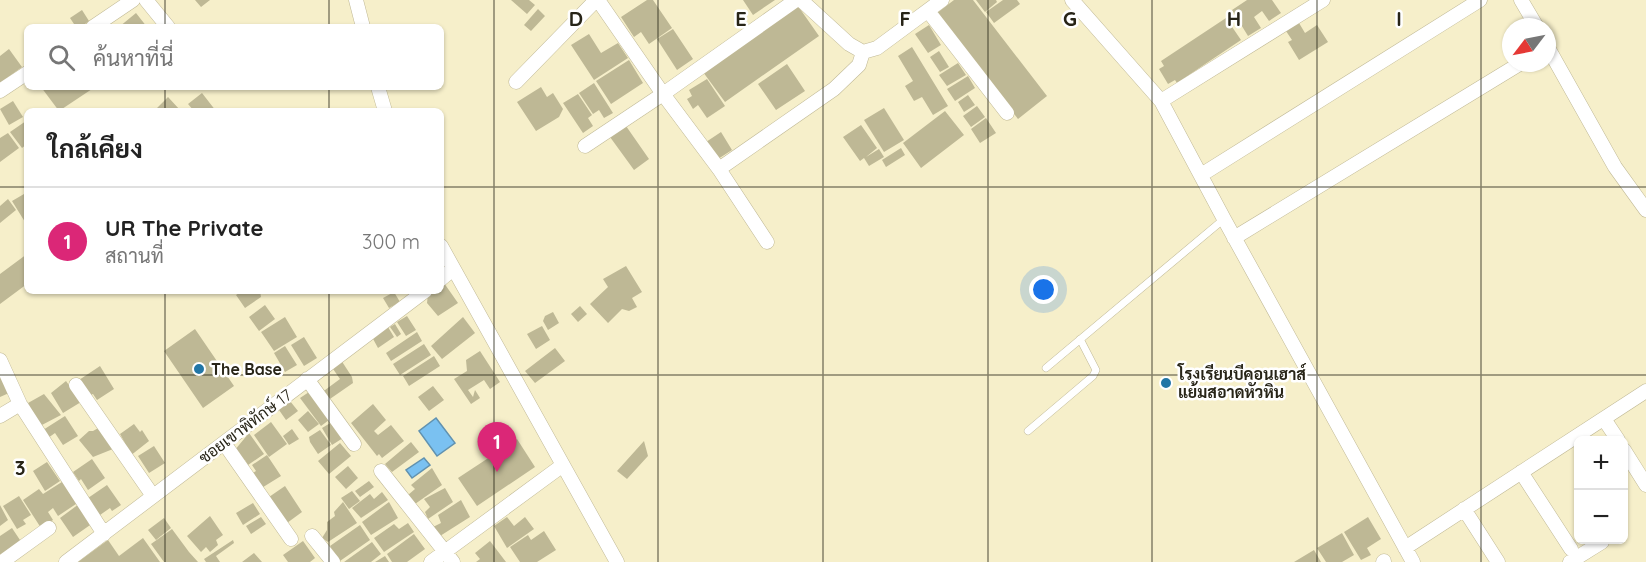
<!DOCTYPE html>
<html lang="th">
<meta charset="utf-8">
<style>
body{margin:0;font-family:Quicksand,Sarabun,sans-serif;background:#f6f6f6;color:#222}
.controls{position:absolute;right:18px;bottom:18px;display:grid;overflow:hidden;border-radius:9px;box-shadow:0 2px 4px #0004}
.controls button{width:54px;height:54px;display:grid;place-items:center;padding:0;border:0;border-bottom:2px solid #e0e0e0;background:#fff;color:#222;font:30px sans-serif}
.compass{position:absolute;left:1502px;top:18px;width:54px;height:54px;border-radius:50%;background:#fff;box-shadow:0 2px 4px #0004;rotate:238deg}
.you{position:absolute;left:1044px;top:290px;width:21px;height:21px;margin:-15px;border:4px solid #fff;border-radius:50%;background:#1a73e8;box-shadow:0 0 0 9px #1a73e833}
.badge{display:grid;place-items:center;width:39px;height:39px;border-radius:50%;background:#db2777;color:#fff;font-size:20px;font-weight:700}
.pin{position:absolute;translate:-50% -50px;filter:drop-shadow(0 2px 3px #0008)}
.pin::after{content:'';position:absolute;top:32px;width:21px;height:18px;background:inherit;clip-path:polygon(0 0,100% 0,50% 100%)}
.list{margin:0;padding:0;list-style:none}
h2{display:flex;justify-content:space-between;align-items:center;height:78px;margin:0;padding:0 24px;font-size:26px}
h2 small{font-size:20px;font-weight:400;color:#767676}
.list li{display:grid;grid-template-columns:39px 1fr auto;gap:18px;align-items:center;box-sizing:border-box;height:108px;padding:0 24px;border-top:2px solid #e0e0e0}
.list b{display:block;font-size:22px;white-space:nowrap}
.list p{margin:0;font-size:20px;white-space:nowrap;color:#767676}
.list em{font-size:20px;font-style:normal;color:#767676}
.icon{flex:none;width:33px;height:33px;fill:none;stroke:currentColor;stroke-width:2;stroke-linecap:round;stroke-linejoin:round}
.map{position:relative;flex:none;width:1646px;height:562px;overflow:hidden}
.search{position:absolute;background:#fff;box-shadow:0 2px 4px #0004;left:24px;top:24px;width:420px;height:66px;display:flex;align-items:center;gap:15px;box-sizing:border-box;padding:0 21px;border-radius:9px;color:#767676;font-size:22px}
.panel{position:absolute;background:#fff;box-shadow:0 2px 4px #0004;left:24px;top:108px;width:420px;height:186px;border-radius:9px}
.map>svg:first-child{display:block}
</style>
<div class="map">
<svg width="1646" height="562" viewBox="0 0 1646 562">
<rect width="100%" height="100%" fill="#f6efca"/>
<path fill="#7ac1f1" stroke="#6192b0" stroke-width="1.5" d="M436 418 455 443 437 456 419 431Z
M424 458 430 465 412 478 406 470Z"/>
<path fill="#beb895" d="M195 0H210L201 7Z
M511 0H529L535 5 527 14Z
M647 0H653L672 28 649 44 641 32 634 37 621 17Z
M743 0H775L753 15Z
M954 0H973L1047 96 1018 119 937 13Z
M976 0H996L997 2 985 12Z
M1003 0H1017L1020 4 994 23 986 12Z
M1247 0H1272L1281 13 1269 21 1262 11 1254 17 1261 28 1248 36 1232 10Z
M798 6 819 36 725 102 703 72Z
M538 9 545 16 531 31 524 25Z
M82 10 89 21 81 27H76L70 18Z
M136 13 147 27H119Z
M1226 18 1241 40 1177 83 1175 80 1168 84 1159 69 1164 66 1161 61Z
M1299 23 1305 33 1317 25 1328 42 1299 60 1288 42 1292 40 1286 31Z
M929 25 941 45 928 53 915 34Z
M673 29 693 59 677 70 657 39Z
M589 34 601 53 618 43 628 58 594 80 571 45Z
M912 47 948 106 933 115 922 97 914 101 905 86 913 81 898 56Z
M9 49 22 67 0 83V56Z
M939 51 949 67 940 72 930 57Z
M629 60 643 83 611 104 596 81Z
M958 63 966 75 947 86 939 75Z
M787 64 805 91 776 110 758 84Z
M968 76 975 88 955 101 947 89Z
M707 79 725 106 707 118 698 105 693 109 687 99 692 96 689 90Z
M594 83 613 113 604 118 599 110 593 114 579 93Z
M41 87H95L59 111Z
M541 87 547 97 553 93 563 109 559 117 536 131 517 102Z
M202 93 216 111H194L188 104Z
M578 94 592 115 588 118 593 126 583 133 563 103Z
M968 95 975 105 964 112 958 102Z
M168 97 180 110 154 111Z
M13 101 23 117 9 125 0 109Z
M977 106 985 117 971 127 963 116Z
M884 108 904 140 884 152 864 120Z
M945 111 964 135 921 168 903 143Z
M986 118 996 133 980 143 971 129Z
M26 121 27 144 22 148 10 132Z
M861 125 877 148 866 157 879 149 884 157 869 166 864 158 860 161 843 137Z
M626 126 649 159 634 170 610 137Z
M721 132 732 150 718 159 706 142Z
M8 133 19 148 0 162V138Z
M901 148 905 155 886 167 882 160Z
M24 194 27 199V220L25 222 12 201Z
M8 199 16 210 0 223V206Z
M27 254V284L0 304V274Z
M626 266 642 292 632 298 637 307 629 311 622 309 608 323 590 304 608 287 603 279Z
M444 283 458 303 438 316 427 303 428 294 433 291H441V286Z
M242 291H260L261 297 245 308 236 295Z
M394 292 400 302 389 308 383 298Z
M265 305 275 319 259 331 249 317Z
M580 306 587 314 578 322 571 314Z
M553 312 559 323 548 330 543 321 545 316Z
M407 316 416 330 406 336 397 322Z
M285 317 297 337 274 351 261 332Z
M463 317 475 333 442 359 431 346Z
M395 324 401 334 397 337 390 327Z
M542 326 550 340 536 349 527 334Z
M388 327 394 337 378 348 372 337Z
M195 329 234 386 203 408 164 351Z
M417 332 422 341 391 361 386 353Z
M304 337 317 358 304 366 291 345Z
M424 344 431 355 400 375 393 364Z
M285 346 297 365 285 372 274 353Z
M555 348 565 361 535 383 525 371Z
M480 351 500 382 490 389 484 380 468 390 473 397 475 390 480 398 471 404 454 379 467 371 466 360Z
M434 356 440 366 409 386 403 376Z
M341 360 352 377 353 383 327 401 321 393 340 379 331 366Z
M100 366 114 389 97 400 93 394 88 396 79 380Z
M0 377 9 393 0 397Z
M66 381 81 402 63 413 51 393Z
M433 386 444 400 429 411 418 397Z
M309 392 329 420 321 426 300 398Z
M44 394 61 415 40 426 28 403Z
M290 401 298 411 286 420 279 410Z
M373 404 386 420 374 431 378 435 391 425 404 441 382 458 379 454 377 456 351 423Z
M308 411 319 424 308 432 298 420Z
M65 416 78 436 63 445 55 433 48 438 43 430Z
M271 422 287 444 269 457 254 435Z
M332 422 343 438 332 445 322 428Z
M134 424 140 432 142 430 149 441 130 456 123 447 125 443 120 434Z
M100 427 113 449 93 457 79 440 89 431H93Z
M292 429 299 439 289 445 283 436Z
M320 430 331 445 318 454 310 442 309 437Z
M249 433 264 454 248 465 245 460 242 462 234 451Z
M517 439 535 467 477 506 458 478Z
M644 441 648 456 627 479 617 471Z
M411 442 419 452 392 472 385 464Z
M340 443 351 456 329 474 318 461Z
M154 446 165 463 149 473 138 456Z
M267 455 281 476 260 489 250 475 256 471 252 465Z
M92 459 105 478 88 490 81 479 79 481 73 472Z
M47 462 60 481 45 491 33 471Z
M348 466 358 478 346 489 335 477Z
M432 468 442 485 415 504 408 495 415 489 411 485Z
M65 480 79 502 58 516 53 508 48 512 53 520 41 528 23 500 39 489 43 494Z
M369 481 374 487 360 497 355 491Z
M107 485 121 505 112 511 110 508 100 515 88 498Z
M285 486 302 512 287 523 269 497Z
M445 488 453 502 428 519 425 512 430 507 424 499Z
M352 491 360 501 349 509 341 498Z
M382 492 388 500 361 518 352 508 370 494 374 499Z
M19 496 31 515 23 520 26 524 17 529 3 506Z
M461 500 470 517 440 536 433 527 441 523 438 515Z
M343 502 357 523 328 542 322 538 327 530V522L335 516 334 512Z
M389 502 398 518 371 535 362 522Z
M253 503 260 514 243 525 236 513Z
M79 504 93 523 73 537 60 518Z
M0 505 8 520 0 526Z
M210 516 223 535 216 540 218 545 210 552 206 547 201 552 187 536Z
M261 517 266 524 251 534 246 526Z
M507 517 514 526 525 517 534 529 507 548 494 526Z
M1368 517 1381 539 1367 548 1371 555 1361 560 1344 532Z
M164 518 171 528 156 540 148 530Z
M408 523 414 532 384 552 374 538 394 524 399 529Z
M360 525 370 540 340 561 330 546Z
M12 528 22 543 0 559V536Z
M172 529 189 552 198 562H164L151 544Z
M544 531 556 550 537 562H520L510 547 528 535 531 540Z
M1342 533 1354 555 1342 562H1326L1317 548Z
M414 534 425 549 407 562H392L387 554Z
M143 538 160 562H78L108 540 119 556Z
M233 540 234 543 216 556 220 562H206L204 559Z
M303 541 315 558 310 562H288L283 555Z
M490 541 506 562H476L480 559 475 553Z
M372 542 381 554 371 562H344Z
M1314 550 1321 562H1294Z
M254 553 262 562H242Z
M385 556 389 562H375Z"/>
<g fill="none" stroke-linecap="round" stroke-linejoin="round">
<g stroke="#c0b996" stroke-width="8">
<path id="service" d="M1046 368 1224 219
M1028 431 1093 376 1096 370 1080 339"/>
</g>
<g stroke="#c0b996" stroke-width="15">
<path id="minor" d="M146 0 168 27
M356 0 363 27
M598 0 663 94 796 0
M801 0 849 44 863 52 877 48 942 0
M1072 0 1161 101 1224 219 1413 562
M1521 0 1537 27
M928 11 1007 113
M93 27 133 0
M1547 46 1615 167 1646 210
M516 82 596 0
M378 87 385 111
M0 91 27 73
M1161 101 1323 0
M585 146 663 94 719 169 767 242
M719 169 834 89 859 65 863 52
M1201 175 1480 0
M1234 238 1521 63
M441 246 617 562
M441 279 453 269
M0 360 20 404 104 534
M307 379 354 444
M76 385 153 496
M0 416 20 404
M1604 419 1618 440
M224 443 291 539
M1624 450 1646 485
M381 471 453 562
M1521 472 1571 549
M1464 509 1498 562
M312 536 333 562
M1405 548 1646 391
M2 562 49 528
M66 562 425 291
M431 562 563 465
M1383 562 1384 561
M1570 562 1602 542"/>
</g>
<use href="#service" stroke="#fff" stroke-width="7"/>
<use href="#minor" stroke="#fff" stroke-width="14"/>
</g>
<path fill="none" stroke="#272417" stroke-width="1.5" stroke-opacity="0.55" d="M165 0V27M329 0V27M494 0V562M658 0V562M823 0V562M988 0V562M1152 0V562M1317 0V562M1481 0V562M165 87V111M329 87V111M0 187H27M441 187H1646M165 291V562M329 291V562M0 375H1646"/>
<g fill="#2276a6" stroke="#fff" stroke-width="2">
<circle cx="199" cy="369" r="6"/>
<circle cx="1166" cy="383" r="6"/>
</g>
<g text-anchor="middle" stroke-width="5" stroke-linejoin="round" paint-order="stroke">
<g font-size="16" font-weight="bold" fill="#272417" stroke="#fff" text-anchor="start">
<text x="211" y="375">The Base</text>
<text x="1178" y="380">โรงเรียนบีคอนเฮาส์<tspan x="1178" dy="18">แย้มสอาดหัวหิน</tspan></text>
</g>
<g font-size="16" fill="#272417" stroke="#fff">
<text transform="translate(245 426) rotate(-37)" y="6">ซอยเขาพิทักษ์ 17</text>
</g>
</g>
<g font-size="20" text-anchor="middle" font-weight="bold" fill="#272417" stroke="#fff" stroke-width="5" stroke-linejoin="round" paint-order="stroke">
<text x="576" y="26">D</text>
<text x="741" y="26">E</text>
<text x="905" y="26">F</text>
<text x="1070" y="26">G</text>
<text x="1234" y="26">H</text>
<text x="1399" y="26">I</text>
<text x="20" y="475">3</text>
</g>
</svg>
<div class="controls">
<button>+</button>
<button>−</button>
</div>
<svg class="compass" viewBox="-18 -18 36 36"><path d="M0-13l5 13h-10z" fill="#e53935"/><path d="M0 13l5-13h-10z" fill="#767676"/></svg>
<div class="you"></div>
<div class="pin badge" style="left:497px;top:472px">1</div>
<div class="search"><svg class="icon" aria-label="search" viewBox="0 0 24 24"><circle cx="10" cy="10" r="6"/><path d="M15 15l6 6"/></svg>ค้นหาที่นี่</div>
<section class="panel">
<h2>ใกล้เคียง<small></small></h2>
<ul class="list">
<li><span class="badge">1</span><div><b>UR The Private</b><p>สถานที่</p></div><em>300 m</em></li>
</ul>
</section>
</div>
